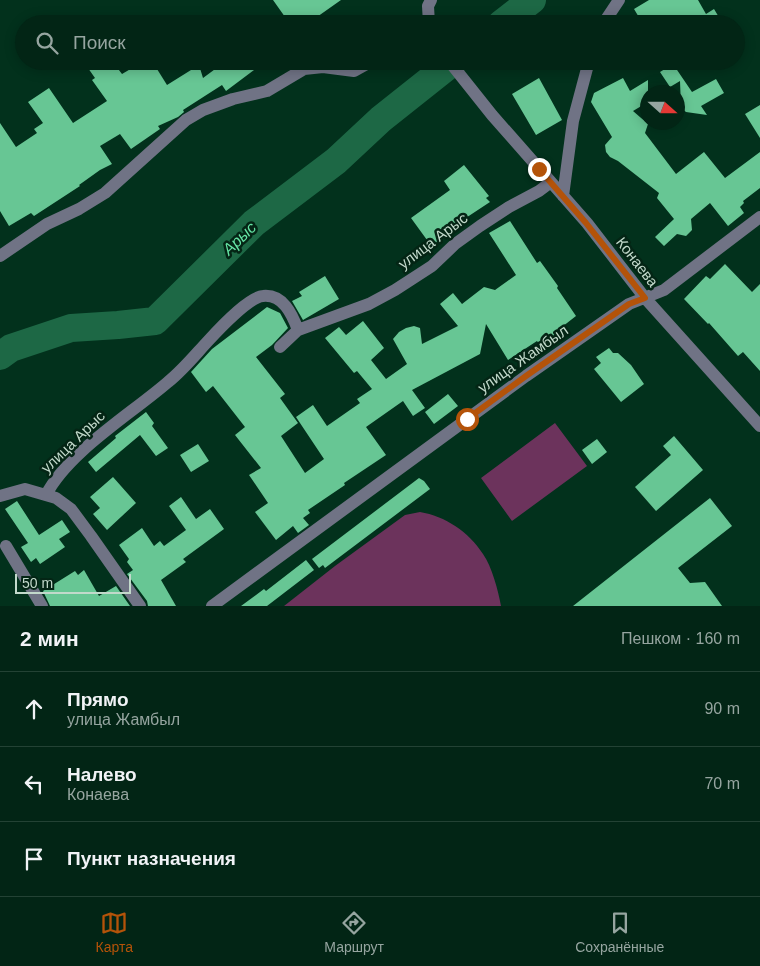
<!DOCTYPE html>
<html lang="ru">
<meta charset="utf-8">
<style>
body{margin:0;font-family:Helvetica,sans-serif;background:#103122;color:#f1f3f6}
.compass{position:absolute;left:640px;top:85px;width:45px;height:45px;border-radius:50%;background:#022515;box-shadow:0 2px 12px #0003;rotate:111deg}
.scale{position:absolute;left:15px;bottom:12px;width:116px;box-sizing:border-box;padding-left:5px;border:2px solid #c2d9cb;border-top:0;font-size:14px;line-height:18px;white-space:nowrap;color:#c2d9cb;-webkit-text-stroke:4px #042515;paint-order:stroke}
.stop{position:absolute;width:15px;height:15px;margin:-11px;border:4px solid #b45309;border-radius:50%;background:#fff}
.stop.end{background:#b45309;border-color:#fff;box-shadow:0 1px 5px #0008}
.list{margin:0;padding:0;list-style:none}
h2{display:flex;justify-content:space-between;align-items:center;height:65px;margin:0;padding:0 20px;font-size:21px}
h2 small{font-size:16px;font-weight:400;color:#96a5a0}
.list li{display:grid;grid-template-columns:32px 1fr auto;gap:15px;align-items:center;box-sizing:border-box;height:75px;padding:0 20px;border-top:1px solid #234234}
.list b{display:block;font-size:19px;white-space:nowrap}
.list p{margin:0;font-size:16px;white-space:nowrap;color:#96a5a0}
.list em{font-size:16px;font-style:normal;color:#96a5a0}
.icon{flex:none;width:28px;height:28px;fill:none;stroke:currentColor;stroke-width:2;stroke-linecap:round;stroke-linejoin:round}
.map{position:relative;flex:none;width:760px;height:606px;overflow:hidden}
.search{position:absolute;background:#022515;box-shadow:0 2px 12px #0003;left:15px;right:15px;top:15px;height:55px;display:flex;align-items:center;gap:12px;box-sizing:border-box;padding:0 18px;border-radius:28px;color:#96a5a0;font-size:19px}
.sheet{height:290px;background:#022515}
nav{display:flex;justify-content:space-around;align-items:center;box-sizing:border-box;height:70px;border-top:1px solid #234234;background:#022515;font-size:14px;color:#96a5a0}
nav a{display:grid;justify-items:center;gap:2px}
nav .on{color:#b45309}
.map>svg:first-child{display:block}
</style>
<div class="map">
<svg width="760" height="606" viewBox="0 0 760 606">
<rect width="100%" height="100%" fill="#02311c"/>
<path fill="#6c335c" d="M555 423 587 466 512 521 481 478Z
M420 512C445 516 469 532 483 554 492 567 498 590 501 606H284L335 566 405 515Z"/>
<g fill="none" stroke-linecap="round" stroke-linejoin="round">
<path stroke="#1d6845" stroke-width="28" d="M501 24 532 0
M0 356 11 348 71 328 118 325 155 321 254 223 336 161 381 119 454 61"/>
</g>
<path fill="#67c694" d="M273 0H341L307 24H290Z
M649 0H698L706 14 714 9 723 24H666L662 17 651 24H643L634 9Z
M83 61H112L122 74 144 61H152L167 85 199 65 203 78 226 61H266L226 91 222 85 183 110 184 112 178 117 158 126 160 129 131 149 120 134 100 146 112 164 100 170 79 185 80 186 34 216 31 213 9 226 0 211V123L16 147 37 133 34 129 43 123 28 102 49 88 73 123 107 101 92 80 95 78Z
M673 64 692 92 716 79 724 93 701 106 707 115 686 112 681 108 680 81 670 87 660 72Z
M539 78 562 120 536 135 512 94Z
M623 78 630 91 648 80V102L633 111 648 124 645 133 676 174 704 152 725 178 760 152V188L743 201 744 203 740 207 744 213 728 226 710 203 691 219 692 230 686 236 677 234 664 246 655 237 674 219 657 198 659 193 618 161 610 157 606 152 605 145 612 137 591 102 594 93Z
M760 105V138L745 114Z
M464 165 489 196 486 198 490 202 443 233 446 236 434 245 427 240 411 218 450 190 444 181Z
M510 221 537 263 540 261 558 286 557 288 576 316 558 330 560 337 543 349 537 341 508 360 486 324 480 354 412 390 425 408 413 416 403 401 366 427 386 455 344 483 345 485 308 510 310 513 303 518 309 525 298 533 293 526 276 540 255 512 268 503 249 475 261 468 235 435 245 427 213 386 206 392 191 372 212 349 267 307 280 313 288 328 272 345 256 357 285 394 280 398 298 423 281 436 305 473 324 459 296 417 313 405 327 426 360 403 357 399 372 389 357 371 354 373 325 338 339 327 346 335 363 321 384 348 371 360 386 379 407 364 393 339 399 332 406 328 414 326 420 328 422 344 458 326 440 304 453 293 462 304 484 287 495 290 516 275 489 233Z
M725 264 752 292 760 284V371L743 352 738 356 709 323 708 324 684 299 706 276 710 279Z
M325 276 339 299 303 320 292 301 302 296 299 292Z
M609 348 613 353H618L631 365 644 384 621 402 594 369 601 363 596 357Z
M448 394 458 406 434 424 425 412Z
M146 412 154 423 152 426 168 448 156 456 140 435 96 472 88 462 116 438 115 436Z
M674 436 703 470 656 511 635 487 671 455 663 446Z
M597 439 607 452 592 464 582 450Z
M198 444 209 461 191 472 180 455Z
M113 477 136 503 107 530 93 514 100 508 90 497Z
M419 478 424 481 430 489 325 568 323 565 319 568 312 559Z
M181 497 196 519 210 509 224 529 183 559 186 562 161 580 176 606H148L147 601 127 574 133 570 127 562 129 559 119 545 142 528 154 546 160 541 164 546 186 530 169 506Z
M710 498 732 526 678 568 690 583 705 582 722 606H573Z
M17 501 39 535 62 520 70 532 59 539 65 547 40 564 36 558 31 562 21 547 28 543 5 509Z
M306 560 314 570 267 606H241L264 589 266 591Z
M84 570 99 596 116 586 130 606H50L43 591 75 571 78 575Z"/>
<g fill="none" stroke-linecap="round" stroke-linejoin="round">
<path stroke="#707385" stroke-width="12" d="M353 24V23
M429 24 428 6 431 0
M603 24 619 0
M449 61 492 115 587 223 645 298 760 426
M563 196 573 121 589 61
M0 256 47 224 79 209 105 193 186 120 203 110 233 99 267 91 304 69 323 67 354 71 372 61
M280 347 298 330 369 304 395 290 432 266 455 244 480 226 509 207 539 191 551 182
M46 495C68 452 131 414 168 382 183 370 195 355 208 341 218 330 249 297 263 296 283 294 292 314 298 330
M0 496 25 489 56 498 71 509 91 536 140 606
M6 546 42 606
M212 606 526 376 629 304 664 290 760 217"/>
</g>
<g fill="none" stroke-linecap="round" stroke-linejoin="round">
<path stroke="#b45309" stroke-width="6" d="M467 419 526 376 629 304 645 298 586 223 539 169"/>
</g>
<g text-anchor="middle" stroke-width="5" stroke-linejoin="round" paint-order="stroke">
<g font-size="15" fill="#c2d9cb" stroke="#042515">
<text transform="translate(433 241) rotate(-37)" y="5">улица Арыс</text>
<text transform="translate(637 262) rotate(52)" y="5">Конаева</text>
<text transform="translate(523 359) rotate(-35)" y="5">улица Жамбыл</text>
<text transform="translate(73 442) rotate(-44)" y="5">улица Арыс</text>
</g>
<g font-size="16" font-style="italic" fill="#65e4a4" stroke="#042515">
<text transform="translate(239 238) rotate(-44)" y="6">Арыс</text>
</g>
</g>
</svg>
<svg class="compass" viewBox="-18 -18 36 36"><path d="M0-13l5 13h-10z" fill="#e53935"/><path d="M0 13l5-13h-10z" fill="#96a5a0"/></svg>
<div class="scale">50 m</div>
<div class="stop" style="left:467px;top:419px"></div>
<div class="stop end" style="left:539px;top:169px"></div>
<div class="search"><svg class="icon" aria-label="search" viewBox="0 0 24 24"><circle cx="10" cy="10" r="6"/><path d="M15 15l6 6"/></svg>Поиск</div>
</div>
<section class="sheet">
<h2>2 мин<small>Пешком · 160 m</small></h2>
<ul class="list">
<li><svg class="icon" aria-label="ahead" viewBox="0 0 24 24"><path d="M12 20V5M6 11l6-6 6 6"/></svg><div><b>Прямо</b><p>улица Жамбыл</p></div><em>90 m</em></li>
<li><svg class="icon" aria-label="left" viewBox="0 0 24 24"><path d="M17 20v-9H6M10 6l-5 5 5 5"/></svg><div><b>Налево</b><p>Конаева</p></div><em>70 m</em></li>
<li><svg class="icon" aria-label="arrive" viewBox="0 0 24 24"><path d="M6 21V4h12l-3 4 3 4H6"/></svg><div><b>Пункт назначения</b></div></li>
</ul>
</section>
<nav>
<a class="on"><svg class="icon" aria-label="map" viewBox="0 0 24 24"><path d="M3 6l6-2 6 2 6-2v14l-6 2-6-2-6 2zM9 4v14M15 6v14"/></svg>Карта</a>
<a><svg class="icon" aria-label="directions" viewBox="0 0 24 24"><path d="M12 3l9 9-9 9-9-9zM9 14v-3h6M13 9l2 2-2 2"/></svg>Маршрут</a>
<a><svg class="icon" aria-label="saved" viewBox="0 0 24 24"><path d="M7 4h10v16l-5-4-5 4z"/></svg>Сохранённые</a>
</nav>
